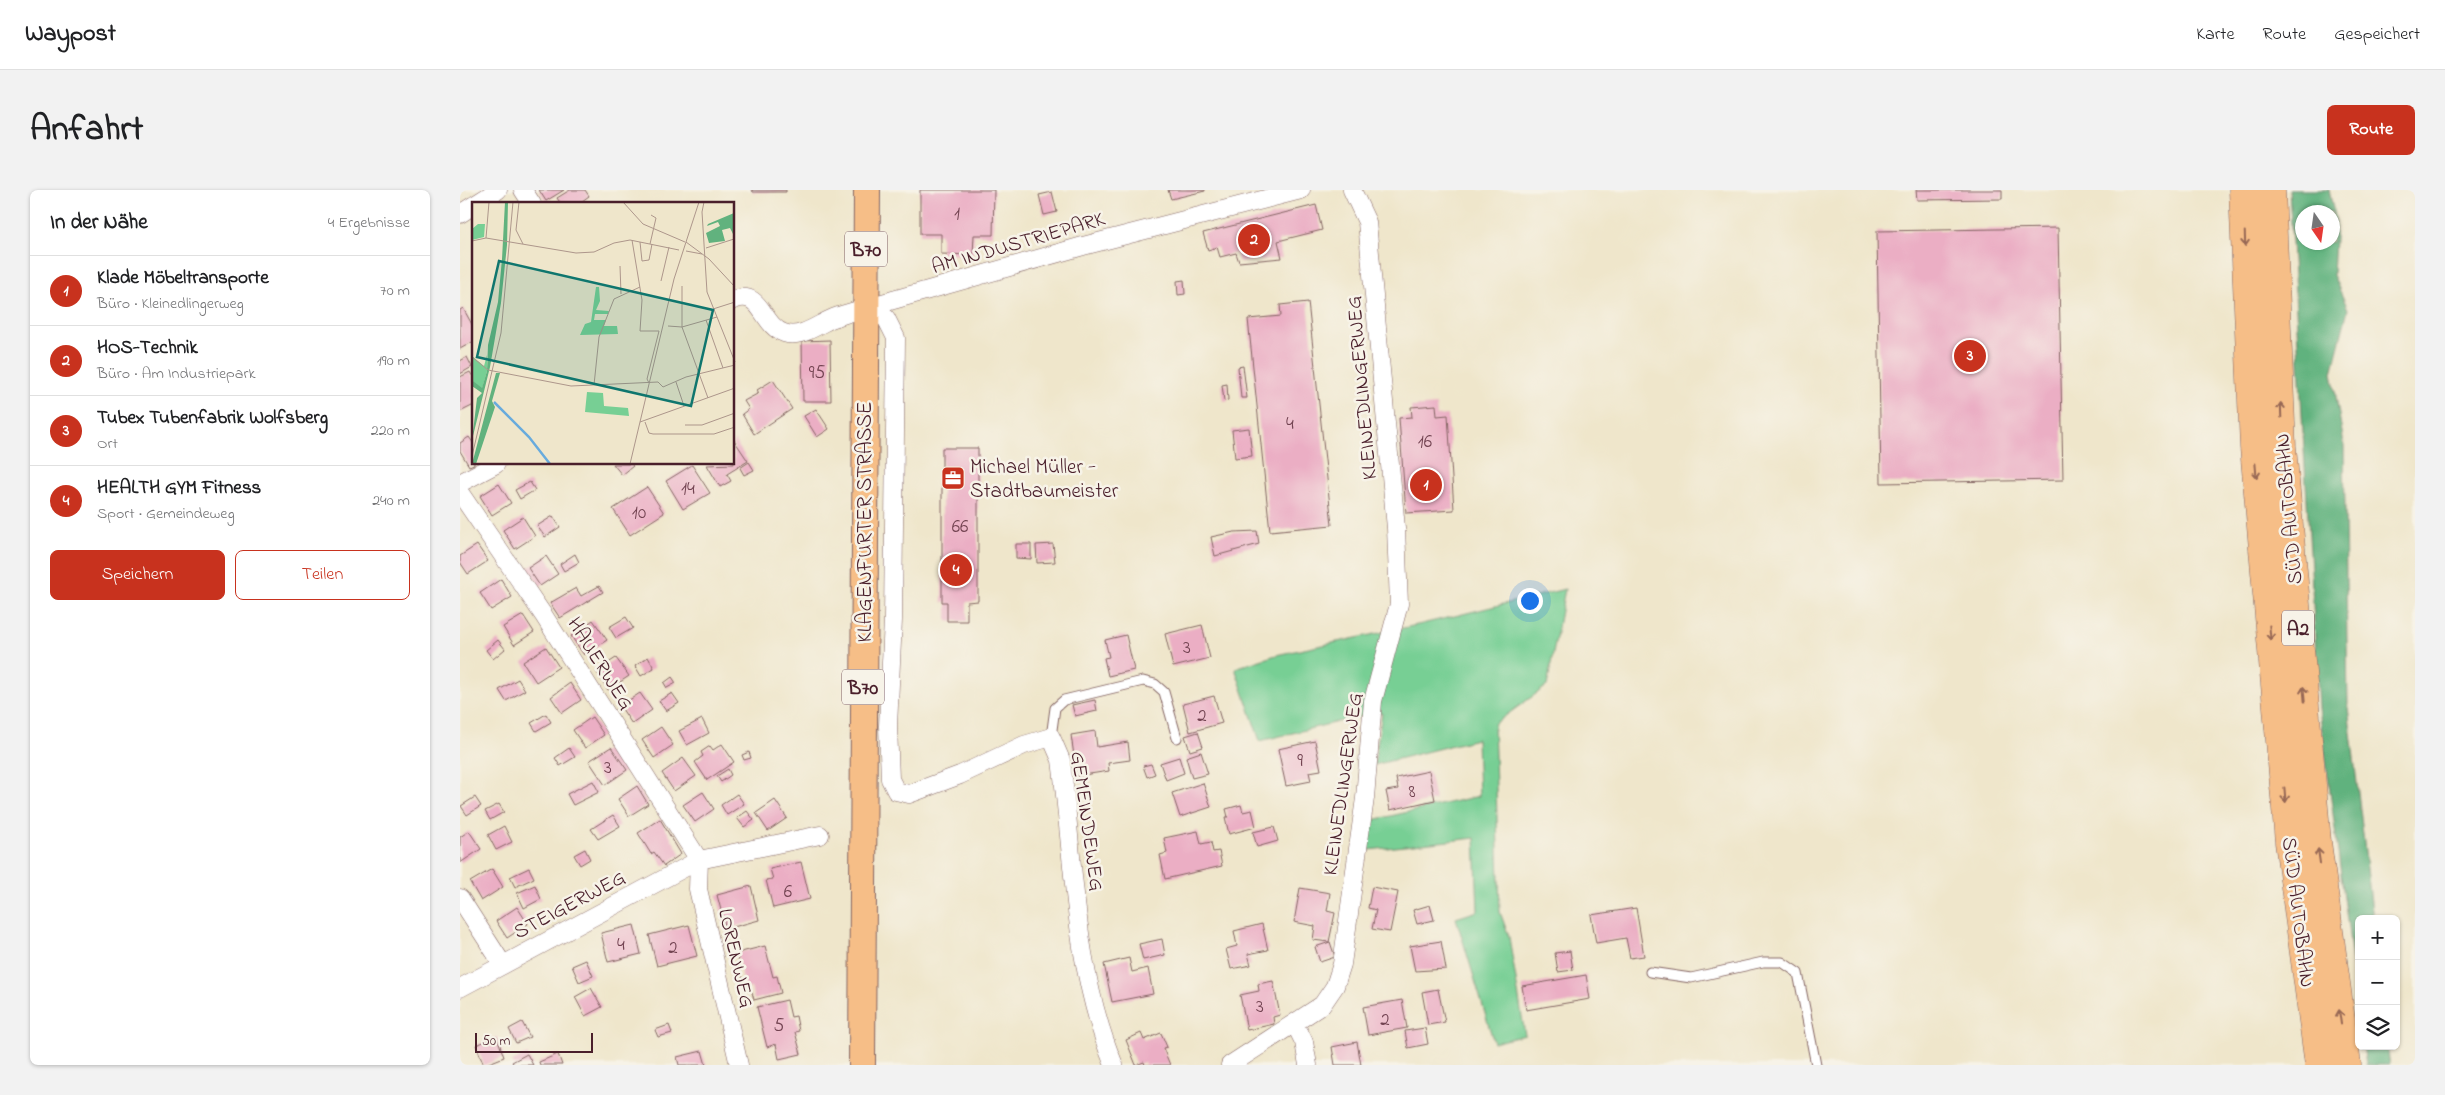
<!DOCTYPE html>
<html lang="de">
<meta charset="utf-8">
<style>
body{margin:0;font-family:"Indie Flower",sans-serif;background:#f2f2f2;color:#202124}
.controls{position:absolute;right:15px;bottom:15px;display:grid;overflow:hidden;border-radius:8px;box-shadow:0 1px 4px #0004}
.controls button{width:45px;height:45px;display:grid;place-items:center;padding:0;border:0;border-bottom:1px solid #e0e0e0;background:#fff;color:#202124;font:25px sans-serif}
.compass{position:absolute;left:1835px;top:15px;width:45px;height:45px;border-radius:50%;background:#fff;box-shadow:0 1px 4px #0004;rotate:167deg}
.scale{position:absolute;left:15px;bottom:12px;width:118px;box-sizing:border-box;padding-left:5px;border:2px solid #4a1f2b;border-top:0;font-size:14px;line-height:18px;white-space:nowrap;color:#4a1f2b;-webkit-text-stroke:4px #f7f3e8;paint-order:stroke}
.you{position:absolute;left:1069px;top:410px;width:18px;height:18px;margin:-12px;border:4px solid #fff;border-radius:50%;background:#1a73e8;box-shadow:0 0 0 8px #1a73e833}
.badge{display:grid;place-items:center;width:32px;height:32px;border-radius:50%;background:#c8321e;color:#fff;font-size:16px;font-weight:700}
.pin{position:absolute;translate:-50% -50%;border:2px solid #fff;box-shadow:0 1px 5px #0006}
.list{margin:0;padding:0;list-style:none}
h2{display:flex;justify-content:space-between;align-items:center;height:65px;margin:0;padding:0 20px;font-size:21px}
h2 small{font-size:16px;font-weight:400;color:#757577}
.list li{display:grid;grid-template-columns:32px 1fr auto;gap:15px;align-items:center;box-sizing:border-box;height:70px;padding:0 20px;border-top:1px solid #e0e0e0}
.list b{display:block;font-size:19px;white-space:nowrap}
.list p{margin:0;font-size:16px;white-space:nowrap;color:#757577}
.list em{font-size:16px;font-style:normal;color:#757577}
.actions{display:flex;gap:10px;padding:15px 20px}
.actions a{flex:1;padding:11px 0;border:1px solid #c8321e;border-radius:8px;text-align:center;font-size:18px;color:#c8321e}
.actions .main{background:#c8321e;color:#fff}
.icon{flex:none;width:28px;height:28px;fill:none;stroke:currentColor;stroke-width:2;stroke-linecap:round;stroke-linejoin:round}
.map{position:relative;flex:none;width:1955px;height:875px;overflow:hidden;border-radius:8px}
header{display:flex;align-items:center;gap:30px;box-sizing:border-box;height:70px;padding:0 25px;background:#fff;border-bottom:1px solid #e0e0e0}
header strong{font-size:24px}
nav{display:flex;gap:28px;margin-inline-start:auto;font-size:18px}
.intro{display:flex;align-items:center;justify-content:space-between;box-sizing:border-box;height:120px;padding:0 30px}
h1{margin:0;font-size:35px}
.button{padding:12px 22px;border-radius:8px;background:#c8321e;color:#fff;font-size:18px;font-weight:700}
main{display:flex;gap:30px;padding:0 30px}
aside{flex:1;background:#fff;border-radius:8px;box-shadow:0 1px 4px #0004}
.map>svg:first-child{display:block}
</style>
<header>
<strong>Waypost</strong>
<nav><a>Karte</a><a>Route</a><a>Gespeichert</a></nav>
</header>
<div class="intro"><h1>Anfahrt</h1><a class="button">Route</a></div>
<main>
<aside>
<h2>In der Nähe<small>4 Ergebnisse</small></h2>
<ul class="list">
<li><span class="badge">1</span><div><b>Klade Möbeltransporte</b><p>Büro · Kleinedlingerweg</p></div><em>70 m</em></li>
<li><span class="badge">2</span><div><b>HOS-Technik</b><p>Büro · Am Industriepark</p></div><em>190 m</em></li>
<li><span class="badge">3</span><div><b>Tubex Tubenfabrik Wolfsberg</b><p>Ort</p></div><em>220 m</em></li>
<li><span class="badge">4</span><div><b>HEALTH GYM Fitness</b><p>Sport · Gemeindeweg</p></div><em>240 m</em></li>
</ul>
<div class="actions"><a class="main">Speichern</a><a>Teilen</a></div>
</aside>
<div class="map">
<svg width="1955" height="875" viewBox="0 0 1955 875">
<rect width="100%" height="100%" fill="#f7f3e8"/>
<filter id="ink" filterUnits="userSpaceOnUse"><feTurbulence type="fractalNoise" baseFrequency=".02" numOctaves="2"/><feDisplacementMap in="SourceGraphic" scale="10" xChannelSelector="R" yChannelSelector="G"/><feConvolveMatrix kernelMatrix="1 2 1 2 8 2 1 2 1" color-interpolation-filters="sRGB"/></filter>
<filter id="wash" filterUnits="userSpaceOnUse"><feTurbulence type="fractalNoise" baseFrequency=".0096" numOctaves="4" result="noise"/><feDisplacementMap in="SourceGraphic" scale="20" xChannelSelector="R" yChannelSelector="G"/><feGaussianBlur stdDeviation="1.12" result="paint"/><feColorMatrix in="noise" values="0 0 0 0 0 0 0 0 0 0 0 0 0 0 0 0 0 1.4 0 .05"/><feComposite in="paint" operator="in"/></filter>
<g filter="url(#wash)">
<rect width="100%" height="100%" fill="#efe6cb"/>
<path fill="#77cf94" stroke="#607760" d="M1105 399 1087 496 1034 534 1040 722 1049 747 1065 845 1034 853 996 728 1018 721 1015 648 900 661 904 632 1019 606 1017 549 914 575 922 523 902 526 800 551 775 478 816 465 962 434Z"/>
<path fill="#61b27e" stroke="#566854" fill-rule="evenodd" d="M1829 0H1869L1876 32 1873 85 1888 119 1872 183 1884 254 1888 517 1913 729H1899V821L1859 518ZM1842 22H1872V52H1842Z
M1903 856H1927L1930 875H1906Z"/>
<g id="blocks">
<path fill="#ebaec4" d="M79 0H104L86 11Z
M110 0H125L129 6 118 14H101L97 8Z
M292 0H326V2H293Z
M460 0H534L533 45H514L513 65 481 64V44H460Z
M708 0H745V1L711 9Z
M1456 0H1542V9L1457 10Z
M592 2 597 22 584 25 579 5Z
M856 15 862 40 818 51 822 68 779 72 776 63 760 67 757 57 748 60 743 43Z
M1598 38 1603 290 1421 293 1417 41Z
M724 90 725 104 718 105 717 91Z
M848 112 872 335 810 341 788 129 821 126 820 115Z
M3 118 14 138V151L0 159V120Z
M370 150 371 211H343L342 151Z
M7 167 12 177 0 184V171Z
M783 176 787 208H781L778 177Z
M10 182 14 189V215L0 222V187Z
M313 190 332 219 294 244 282 224 289 219 284 211 299 203 297 200Z
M767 194 768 210 764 211 762 195Z
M976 215 977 226 988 225 994 320 946 323 939 228 952 227 951 217Z
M356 219 369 239 357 247 344 226Z
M789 238 792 266 775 268 772 240Z
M9 247 14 254V274L9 276 0 261V253Z
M274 250 288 271 267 284 271 291 260 297 247 275 274 274Z
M482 258H518V411L507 412V431H487V412H482Z
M289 272 294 280 284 285 280 278Z
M153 274H171L173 276 162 285Z
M232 275 250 303 223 319 206 291Z
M70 292 75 300 60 309 55 300Z
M39 294 51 313 32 325 20 306Z
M187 297 204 323 170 345 153 319Z
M93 326 100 337 85 347 77 336Z
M63 327 75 346 55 359 43 340Z
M797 341 799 354 755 366 751 347 774 342Z
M556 354H571V369L556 368Z
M593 354 595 372 577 373 576 355Z
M17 355 28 371 8 384 0 372V366Z
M115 364 119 372 104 381 100 374Z
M86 366 98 384 80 396 68 378Z
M41 389 52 407 31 420 20 403Z
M139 396 143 402 100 428 90 413 116 398 121 406Z
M63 425 74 442 54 455 43 437Z
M166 427 173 438 156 448 149 437Z
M133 430 147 450 124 465 111 446Z
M742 435 750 468 713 477 705 444Z
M666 445 674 480 648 486 644 468 649 467 645 450Z
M38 450 45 459 33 469 26 460Z
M86 457 99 477 76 492 63 472Z
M188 467 194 478 181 486 175 476Z
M156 468 169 486 148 500 136 481Z
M212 487 216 493 207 498 204 493Z
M58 489 65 500 46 511 39 500Z
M110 493 121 510 102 523 91 507Z
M180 503 192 520 172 534 160 516Z
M212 503 219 513 206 521 199 511Z
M754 506 762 533 730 542 723 514Z
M635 510 637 521 615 526 612 515Z
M86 524 91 532 76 541 71 533Z
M132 527 144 545 125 558 113 540Z
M242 529 249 543 227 555 219 541Z
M201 537 213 555 194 568 182 550Z
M635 541 637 557 668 552 670 570 648 573 649 581 617 586 611 545Z
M738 542 743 557 730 561 725 546Z
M855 551 861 580 849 582 851 591 826 596 818 559Z
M262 554 274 572 247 590 235 572 243 566 241 562 250 556 253 560Z
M151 557 167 580 145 595 129 571Z
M109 558 115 567 100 576 95 568Z
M289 562 291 568 284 570 282 565Z
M741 562 748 584 732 588 726 567Z
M719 567 724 583 706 590 700 573Z
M223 568 236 586 214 601 202 583Z
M691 574 695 584 687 587 683 576Z
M268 579 271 585 261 592 257 586Z
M969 581 975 610 930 620 926 601 938 599 936 588Z
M133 591 139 602 113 615 107 604Z
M743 593 751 617 720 627 712 603Z
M177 596 188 614 169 626 158 609Z
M243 602 254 619 235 632 223 615Z
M277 604 284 614 267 625 261 615Z
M15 607 21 616 7 625 1 616Z
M315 610 327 628 308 641 296 623Z
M39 614 44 622 30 630 25 621Z
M781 615 783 622 792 620 796 637 769 644 765 627H768L766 619Z
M287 621 294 630 284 637 277 628Z
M153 625 160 636 138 649 131 639Z
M200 629 221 664 204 676 194 662 191 664 178 643Z
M44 636 52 652 36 660 28 645Z
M814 637 818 651 797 657 793 642Z
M9 641 21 659 0 673V647Z
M738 641 741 654 751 652 753 662 759 661 762 676 705 689 700 665 707 663 704 648Z
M125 659 130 669 120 675 114 665Z
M341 672 350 709 313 718 306 690 313 689 310 679Z
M69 678 74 688 55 697 50 687Z
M32 679 43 697 21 711 10 692Z
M75 695 81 709 64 718 57 703Z
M291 696 299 730 266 739 257 705Z
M912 697 938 702 930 742 912 739 916 720 908 718Z
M840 698 870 703 867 721 875 723 869 752 853 750 855 736 834 732Z
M970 715 974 730 957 734 953 720Z
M57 717 68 734 47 748 36 731Z
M1176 718 1184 766 1170 768 1166 748 1136 753 1131 725Z
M802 734 808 760 788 764 791 775 771 779 766 759 777 756 774 741Z
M174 735 181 764 148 772 141 743Z
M229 735 237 766 197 776 189 745Z
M702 749 705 765 683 770 679 754Z
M981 751 986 779 955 781 950 756Z
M870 752 875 767 860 772 855 757Z
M305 756 313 787 317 786 321 803 294 810 291 798 285 799 277 763Z
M1110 761 1113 780 1098 782 1095 763Z
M669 768 672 782 688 778 693 804 652 812 644 774Z
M126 770 133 786 119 792 112 776Z
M1126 785 1130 809 1066 820 1062 796Z
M813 791 820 825 813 827 814 834 787 840 780 805 799 801 798 794Z
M131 798 142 817 125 826 115 807Z
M978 799 985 832 968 835 962 802Z
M327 810 331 827 336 826 339 841 335 842 341 864 319 869 316 854 307 857 297 817Z
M942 810 947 838 908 845 903 817Z
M62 832 70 847 56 853 49 839Z
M209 835 212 843 198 847 195 840Z
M965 838 968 854 948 858 945 841Z
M681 843 684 850 701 843 707 857 703 858 710 875H685L684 872 676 875 666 850Z
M37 847 44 867 24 875 16 855Z
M897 852 901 875H875L872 857Z
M242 861 246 875H219L217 867Z
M67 864 73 875H54L52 872Z
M98 864 102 875H80L79 872Z"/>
</g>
</g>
<g filter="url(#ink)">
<use href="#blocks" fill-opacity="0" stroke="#846563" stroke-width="1"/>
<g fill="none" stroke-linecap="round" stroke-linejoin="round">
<g stroke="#846563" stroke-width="11">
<path id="service" d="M591 547 595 518 604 510 683 491 695 494 704 502 717 548
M1190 782 1231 788 1303 772H1322L1338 783 1356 875"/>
</g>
<g stroke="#846563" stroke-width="19">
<path id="minor" d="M63 0 72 14
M16 14 38 0
M0 24 14 15
M274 110C301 98 302 136 324 143 340 149 357 135 371 129 382 124 394 122 405 118L623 56 841 0
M405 118 426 128 436 148 433 430 428 536 430 589 436 601 449 604 500 585 564 555 591 547 601 570C614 671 614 780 654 875
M0 293 36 274
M0 303 84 426 239 670
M239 670 238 699 279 875
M0 708 43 775
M0 798 239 670 360 645
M835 834 844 852 848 875
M770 875 862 815 875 796 882 774 905 608 913 511 939 414 936 338 907 32 892 0"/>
</g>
<g stroke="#846563" stroke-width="28">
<path id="primary" d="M402 875 407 0"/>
</g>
<g stroke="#846563" stroke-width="29">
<path id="motorway" d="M1783 0 1794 257 1829 652 1859 875
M1811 0 1822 257 1857 652 1887 875"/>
</g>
<use href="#service" stroke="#fff" stroke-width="9"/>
<use href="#minor" stroke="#fff" stroke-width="18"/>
<use href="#primary" stroke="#f6be87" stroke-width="26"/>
<use href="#motorway" stroke="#f6be87" stroke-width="28"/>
</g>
<defs><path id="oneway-shaft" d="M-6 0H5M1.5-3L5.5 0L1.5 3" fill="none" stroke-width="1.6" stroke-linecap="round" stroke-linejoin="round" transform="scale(1.25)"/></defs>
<g stroke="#976754">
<use href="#oneway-shaft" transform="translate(1785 49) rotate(88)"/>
<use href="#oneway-shaft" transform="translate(1821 220) rotate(-92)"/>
<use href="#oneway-shaft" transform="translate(1796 281) rotate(85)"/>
<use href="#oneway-shaft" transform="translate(1810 443) rotate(85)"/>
<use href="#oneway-shaft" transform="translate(1844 504) rotate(-95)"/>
<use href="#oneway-shaft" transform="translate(1825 605) rotate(85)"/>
<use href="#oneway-shaft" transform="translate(1859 666) rotate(-98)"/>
<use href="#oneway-shaft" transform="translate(1880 827) rotate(-98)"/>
</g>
</g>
<defs>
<g id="office-square" transform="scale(1.25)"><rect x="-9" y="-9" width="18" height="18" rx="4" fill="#c8321e" stroke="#f7f3e8"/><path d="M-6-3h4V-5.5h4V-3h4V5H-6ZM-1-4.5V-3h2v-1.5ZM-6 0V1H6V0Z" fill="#fff"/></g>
</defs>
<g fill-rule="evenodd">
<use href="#office-square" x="493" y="288"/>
</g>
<g text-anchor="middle" stroke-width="5" stroke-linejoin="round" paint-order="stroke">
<g font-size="19" fill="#724351">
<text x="497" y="29">1</text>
<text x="357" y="188">95</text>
<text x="830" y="239">4</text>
<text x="965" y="257">16</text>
<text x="228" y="304">14</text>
<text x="179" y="328">10</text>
<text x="500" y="342">66</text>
<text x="727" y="463">3</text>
<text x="742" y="531">2</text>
<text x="840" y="576">9</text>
<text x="148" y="583">3</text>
<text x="952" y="607">8</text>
<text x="328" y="707">6</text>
<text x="161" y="760">4</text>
<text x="213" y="763">2</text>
<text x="800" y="822">3</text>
<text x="925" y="835">2</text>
<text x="319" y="841">5</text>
</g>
<g fill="#f7f3e8" stroke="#7e5f64" stroke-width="1">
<rect x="385" y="41.5" width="42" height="35" rx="4"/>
<rect x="1822" y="420.5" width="32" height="35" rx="4"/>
<rect x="382" y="479.5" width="42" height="35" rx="4"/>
</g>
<g font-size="20" font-weight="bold" fill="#4a1f2b">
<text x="406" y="66">B70</text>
<text x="1838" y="445">A2</text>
<text x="403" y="504">B70</text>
</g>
<g font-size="21" fill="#4a1f2b" stroke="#f7f3e8">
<text transform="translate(558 52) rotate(-16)" y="7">AM INDUSTRIEPARK</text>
<text transform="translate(901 198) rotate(-95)" y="7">KLEINEDLINGERWEG</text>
<text transform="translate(1828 319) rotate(-95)" y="7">SÜD AUTOBAHN</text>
<text transform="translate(404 332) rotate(-90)" y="7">KLAGENFURTER STRASSE</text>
<text transform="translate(141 473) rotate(58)" y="7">HAUERWEG</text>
<text transform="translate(882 594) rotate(-82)" y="7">KLEINEDLINGERWEG</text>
<text transform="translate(628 631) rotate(82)" y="7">GEMEINDEWEG</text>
<text transform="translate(109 714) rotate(-28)" y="7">STEIGERWEG</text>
<text transform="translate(1839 722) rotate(83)" y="7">SÜD AUTOBAHN</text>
<text transform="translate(277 768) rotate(77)" y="7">LORENWEG</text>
</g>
<g font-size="21" fill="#4a1f2b" stroke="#f7f3e8" text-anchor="start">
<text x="510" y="283">Michael Müller -<tspan x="510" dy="24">Stadtbaumeister</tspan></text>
</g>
</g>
<g transform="translate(12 12)">
<rect width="262" height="262" fill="#efe6cb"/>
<path d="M6 22H13L12 35 0 38V27ZM124 85H127L128 99 124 108 137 109 136 112H123L122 118H134L132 124H145L146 132 108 133 113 122 119 120ZM15 153V169L10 187 0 178V154L12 164ZM115 190 131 191 132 204 156 206 157 214 113 210Z" fill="#77cf94"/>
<path d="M33 0H36L35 43 29 101 18 165 0 238 5 196 10 191 0 184V178L10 186 15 169 16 143 26 100 30 57ZM262 11V34L258 26 250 28 253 39 237 41 234 31 248 24 246 20 235 24 236 22ZM24 171H28L20 199 23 205 4 262H0Z" fill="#61b27e"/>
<path fill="none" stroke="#68abdd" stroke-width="2.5" d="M22 200 57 235 78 262"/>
<path fill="none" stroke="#ad968b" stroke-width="1" d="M47 0 44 28 51 42M151 0 171 22 213 40M232 0 230 10 235 90 263 160M14 36 17 0M160 38 170 98 168 129H187L175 177 177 181M0 39 14 36 104 51 122 50 142 41 158 38 207 48M168 40 170 59 177 58 180 42M214 40 237 57 263 85M178 42 184 16 179 13M234 46 262 37M214 49 230 52M148 64 149 92M189 79 197 45M210 84V125L236 196M241 107 263 100M234 118 251 166M196 124 210 125 245 115M0 155 16 168 99 184 186 180 191 185 214 175 263 163M204 180 212 204M122 183 127 135 142 97 168 85M168 220 263 186M173 220 177 231 181 232H242L263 225M213 223H230L263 211M0 254 29 131 41 0M158 262 202 77 227 0"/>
<path fill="#0f766e" fill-opacity="0.15" stroke="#0f766e" stroke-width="2.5" d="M27 59 241 108 219 204 5 155Z"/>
<rect width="262" height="262" fill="none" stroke="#4a1f2b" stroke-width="2.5"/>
</g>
</svg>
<div class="controls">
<button>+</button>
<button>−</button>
<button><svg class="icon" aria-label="layers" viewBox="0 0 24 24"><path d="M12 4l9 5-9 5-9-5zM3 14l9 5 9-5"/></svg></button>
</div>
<svg class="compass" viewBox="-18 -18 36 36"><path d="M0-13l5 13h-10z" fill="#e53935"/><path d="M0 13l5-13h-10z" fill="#757577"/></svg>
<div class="scale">50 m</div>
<div class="you"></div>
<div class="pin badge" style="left:966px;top:295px">1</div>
<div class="pin badge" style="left:794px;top:50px">2</div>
<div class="pin badge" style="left:1510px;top:166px">3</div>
<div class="pin badge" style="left:496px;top:380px">4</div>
</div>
</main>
